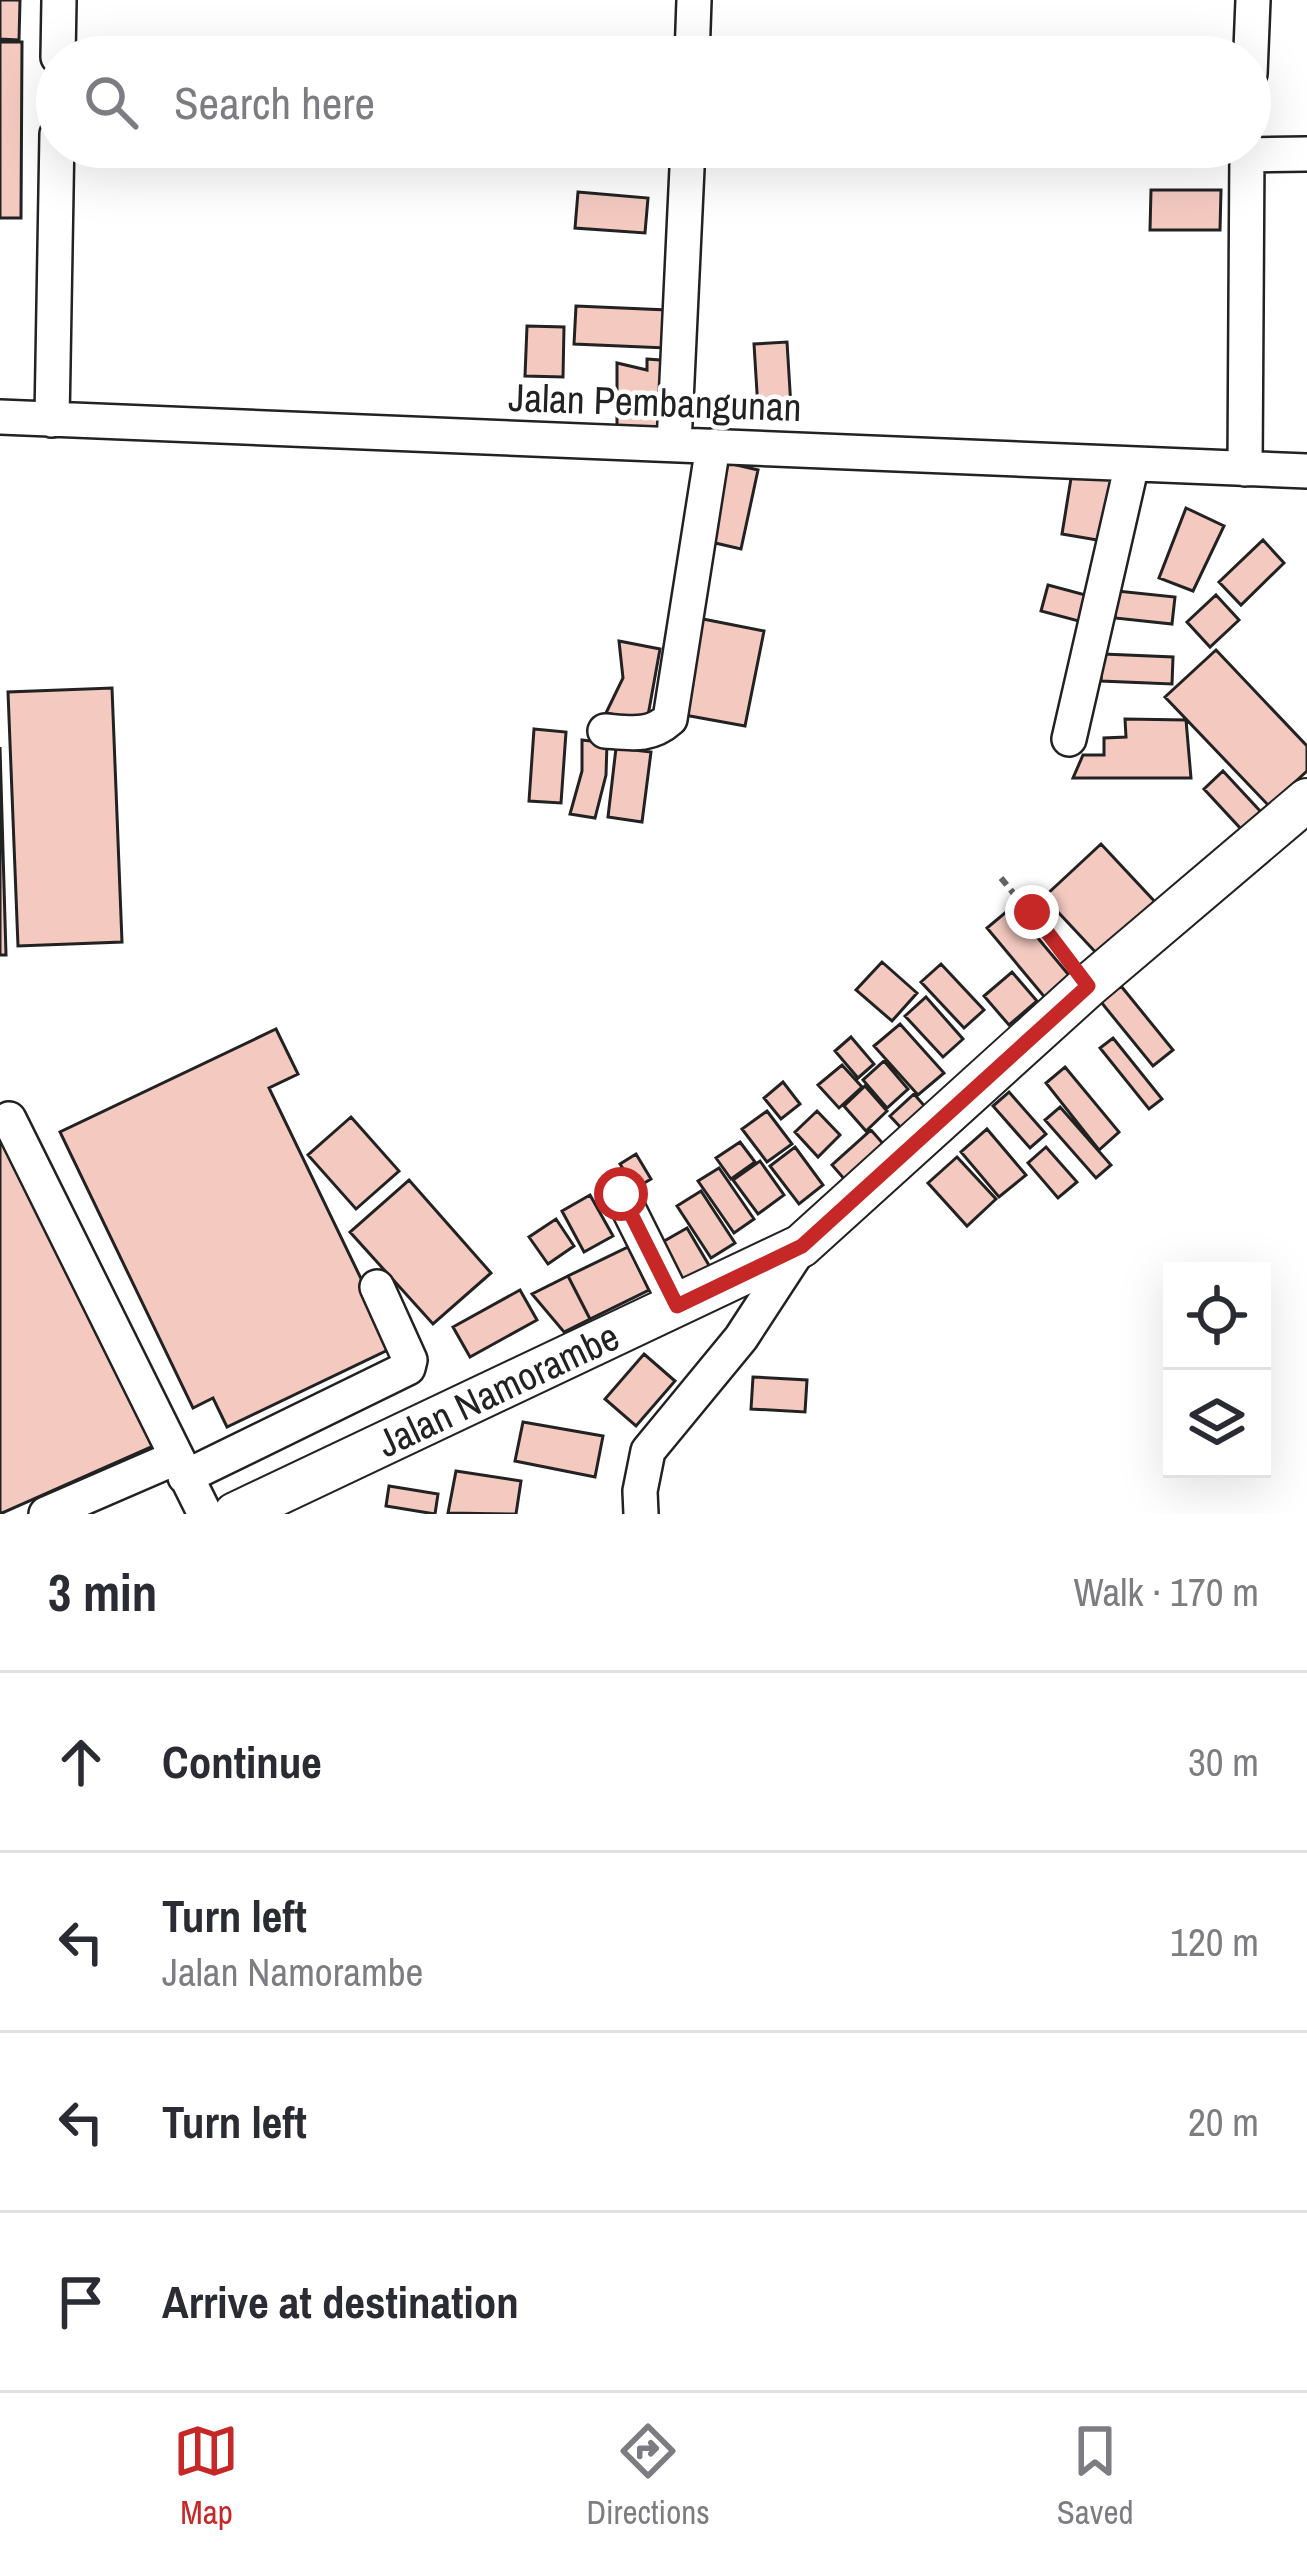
<!DOCTYPE html>
<meta charset="utf-8">
<style>
body{margin:0;font-family:"Archivo Narrow",sans-serif;background:#f7f7f7;color:#2b2b33}
.controls{position:absolute;right:36px;bottom:36px;display:grid;overflow:hidden;border-radius:0px;box-shadow:0 12px 48px #0002}
.controls button{width:108px;height:108px;display:grid;place-items:center;padding:0;border:0;border-bottom:3px solid #e1e1e2;background:#fff;color:#2b2b33;font:60px sans-serif}
.stop{position:absolute;width:36px;height:36px;margin:-27px;border:9px solid #c62828;border-radius:50%;background:#fff}
.stop.end{background:#c62828;border-color:#fff;box-shadow:0 3px 12px #0008}
.list{margin:0;padding:0;list-style:none}
h2{display:flex;justify-content:space-between;align-items:center;height:156px;margin:0;padding:0 48px;font-size:51px}
h2 small{font-size:39px;font-weight:400;color:#7c7c81}
.list li{display:grid;grid-template-columns:78px 1fr auto;gap:36px;align-items:center;box-sizing:border-box;height:180px;padding:0 48px;border-top:3px solid #e1e1e2}
.list b{display:block;font-size:45px;white-space:nowrap}
.list p{margin:0;font-size:39px;white-space:nowrap;color:#7c7c81}
.list em{font-size:39px;font-style:normal;color:#7c7c81}
.icon{flex:none;width:66px;height:66px;fill:none;stroke:currentColor;stroke-width:2;stroke-linecap:round;stroke-linejoin:round}
.map{position:relative;flex:none;width:1307px;height:1514px;overflow:hidden}
.search{position:absolute;background:#fff;box-shadow:0 12px 48px #0002;left:36px;right:36px;top:36px;height:132px;display:flex;align-items:center;gap:30px;box-sizing:border-box;padding:0 42px;border-radius:66px;color:#7c7c81;font-size:45px}
.sheet{height:876px;background:#fff}
nav{display:flex;justify-content:space-around;align-items:center;box-sizing:border-box;height:168px;border-top:3px solid #e1e1e2;background:#fff;font-size:33px;color:#7c7c81}
nav a{display:grid;justify-items:center;gap:6px}
nav .on{color:#c62828}
.map>svg:first-child{display:block}
</style>
<div class="map">
<svg width="1307" height="1514" viewBox="0 0 1307 1514">
<rect width="100%" height="100%" fill="#fff"/>
<path fill="#f3c9c0" stroke="#222" stroke-width="3" d="M0 0H20L19 40 0 39Z
M0 42H22L21 218H0Z
M588 147H665L664 164 588 162Z
M1151 190H1221L1220 230H1150Z
M578 192 648 198 645 233 575 228Z
M576 306 667 310 666 348 574 344Z
M527 326 564 327 563 377 525 376Z
M787 342 791 407 758 409 754 344Z
M647 359 673 361 672 429H617V363L647 370Z
M728 463 758 470 741 549 711 542Z
M1073 466 1120 474 1109 542 1062 534Z
M1186 508 1224 526 1193 591 1159 578Z
M1263 540 1284 563 1241 605 1219 582Z
M1048 585 1093 597 1086 623 1041 611Z
M1117 591 1175 597 1172 624 1115 618Z
M1216 595 1239 620 1210 647 1187 622Z
M698 618 764 631 745 726 679 714Z
M619 641 660 649 647 721 606 713 623 678Z
M1216 650 1307 746V771L1269 806 1165 697Z
M1103 654 1173 657 1172 684 1101 681Z
M112 688 122 942 18 946 8 692Z
M1125 719 1186 720 1191 778H1073L1083 755H1104V738L1126 737Z
M534 729 566 732 561 803 529 801Z
M582 740 607 743 606 775 595 818 570 814 582 771Z
M0 747 6 955H0Z
M616 748 651 752 642 822 608 817Z
M1223 771 1261 812 1242 830 1204 789Z
M1101 844 1157 904 1100 957 1044 897Z
M1012 907 1073 980 1047 1000 987 928Z
M882 962 917 993 892 1021 856 990Z
M941 964 984 1010 964 1028 921 982Z
M1012 972 1037 1001 1009 1025 984 996Z
M1121 986 1173 1050 1153 1066 1101 1002Z
M926 997 963 1039 943 1057 905 1016Z
M900 1024 944 1073 918 1095 874 1046Z
M276 1029 298 1074 269 1088 394 1347 227 1427 213 1398 193 1408 60 1132Z
M851 1037 874 1064 858 1078 835 1051Z
M1113 1038 1162 1099 1149 1109 1100 1048Z
M884 1061 908 1089 887 1108 863 1080Z
M842 1065 862 1087 839 1108 818 1085Z
M1065 1067 1119 1132 1099 1150 1046 1083Z
M783 1082 800 1104 781 1119 764 1098Z
M865 1086 887 1111 866 1131 844 1106Z
M1009 1092 1046 1134 1030 1148 993 1106Z
M914 1094 928 1110 904 1131 890 1116Z
M1060 1107 1111 1165 1096 1178 1045 1120Z
M767 1111 792 1144 767 1162 742 1129Z
M817 1111 840 1135 818 1157 795 1132Z
M351 1117 399 1171 356 1209 308 1155Z
M987 1129 1026 1175 999 1197 961 1152Z
M871 1130 886 1147 846 1181 832 1165Z
M7 1132 153 1446 0 1514V1135Z
M740 1142 755 1162 731 1179 716 1158Z
M795 1147 823 1185 799 1204 770 1166Z
M1046 1147 1077 1182 1058 1198 1028 1163Z
M636 1154 651 1179 636 1188 620 1164Z
M957 1157 996 1199 967 1226 928 1183Z
M760 1161 784 1195 758 1214 733 1180Z
M719 1168 754 1219 734 1233 698 1181Z
M409 1180 491 1273 433 1324 350 1232Z
M701 1191 735 1243 711 1258 677 1206Z
M590 1195 613 1236 584 1252 562 1211Z
M556 1219 574 1246 548 1264 529 1237Z
M687 1228 710 1267 682 1283 659 1244Z
M628 1247 649 1290 590 1319 568 1276Z
M568 1276 590 1319 564 1332 532 1294Z
M520 1290 537 1320 470 1357 453 1327Z
M644 1354 675 1381 636 1426 605 1399Z
M753 1377 807 1380 805 1412 751 1409Z
M523 1422 603 1436 595 1477 515 1461Z
M456 1471 521 1481 516 1514 448 1513Z
M389 1486 438 1494 435 1514 386 1506Z"/>
<g fill="none" stroke-linecap="round" stroke-linejoin="round">
<g stroke="#222" stroke-width="38">
<path id="minor" d="M58 57 59 0
M692 57 694 0
M1250 74 1253 0
M1247 155 1307 154
M0 417 1307 471
M52 420 57 134
M674 444 688 147
M1245 469 1247 147
M605 731C631 733 650 737 670 719L713 446
M1069 739 1132 464
M9 1119 205 1514
M621 1194 677 1306
M185 1477 408 1368 410 1360 377 1287
M46 1514 175 1458
M641 1514 640 1491 648 1451 741 1338 801 1246"/>
</g>
<g stroke="#222" stroke-width="46">
<g id="major">
<path id="s1" d="M235 1514 801 1246 1088 986 1307 800"/>
</g>
</g>
<path stroke="#646464" stroke-width="6" stroke-dasharray="9 6" stroke-linecap="butt" d="M1001 878 1067 959"/>
<use href="#minor" stroke="#fff" stroke-width="33"/>
<use href="#major" stroke="#fff" stroke-width="42"/>
</g>
<g fill="none" stroke-linecap="round" stroke-linejoin="round">
<path stroke="#c62828" stroke-width="15" d="M621 1194 677 1306 802 1246 1088 986 1032 912"/>
</g>
<g text-anchor="middle" stroke-width="9" stroke-linejoin="round" paint-order="stroke">
<g font-size="39" fill="#222" stroke="#fff">
<text transform="translate(655 402) rotate(2)" y="14">Jalan Pembangunan</text>
<text dy="14" stroke="none"><textPath href="#s1" startOffset="291">Jalan Namorambe</textPath></text>
</g>
</g>
</svg>
<div class="controls">
<button><svg class="icon" aria-label="locate" viewBox="0 0 24 24"><circle cx="12" cy="12" r="6"/><path d="M12 2v4M12 18v4M2 12h4M18 12h4"/></svg></button>
<button><svg class="icon" aria-label="layers" viewBox="0 0 24 24"><path d="M12 4l9 5-9 5-9-5zM3 14l9 5 9-5"/></svg></button>
</div>
<div class="stop" style="left:621px;top:1194px"></div>
<div class="stop end" style="left:1032px;top:912px"></div>
<div class="search"><svg class="icon" aria-label="search" viewBox="0 0 24 24"><circle cx="10" cy="10" r="6"/><path d="M15 15l6 6"/></svg>Search here</div>
</div>
<section class="sheet">
<h2>3 min<small>Walk · 170 m</small></h2>
<ul class="list">
<li><svg class="icon" aria-label="ahead" viewBox="0 0 24 24"><path d="M12 20V5M6 11l6-6 6 6"/></svg><div><b>Continue</b></div><em>30 m</em></li>
<li><svg class="icon" aria-label="left" viewBox="0 0 24 24"><path d="M17 20v-9H6M10 6l-5 5 5 5"/></svg><div><b>Turn left</b><p>Jalan Namorambe</p></div><em>120 m</em></li>
<li><svg class="icon" aria-label="left" viewBox="0 0 24 24"><path d="M17 20v-9H6M10 6l-5 5 5 5"/></svg><div><b>Turn left</b></div><em>20 m</em></li>
<li><svg class="icon" aria-label="arrive" viewBox="0 0 24 24"><path d="M6 21V4h12l-3 4 3 4H6"/></svg><div><b>Arrive at destination</b></div></li>
</ul>
</section>
<nav>
<a class="on"><svg class="icon" aria-label="map" viewBox="0 0 24 24"><path d="M3 6l6-2 6 2 6-2v14l-6 2-6-2-6 2zM9 4v14M15 6v14"/></svg>Map</a>
<a><svg class="icon" aria-label="directions" viewBox="0 0 24 24"><path d="M12 3l9 9-9 9-9-9zM9 14v-3h6M13 9l2 2-2 2"/></svg>Directions</a>
<a><svg class="icon" aria-label="saved" viewBox="0 0 24 24"><path d="M7 4h10v16l-5-4-5 4z"/></svg>Saved</a>
</nav>
